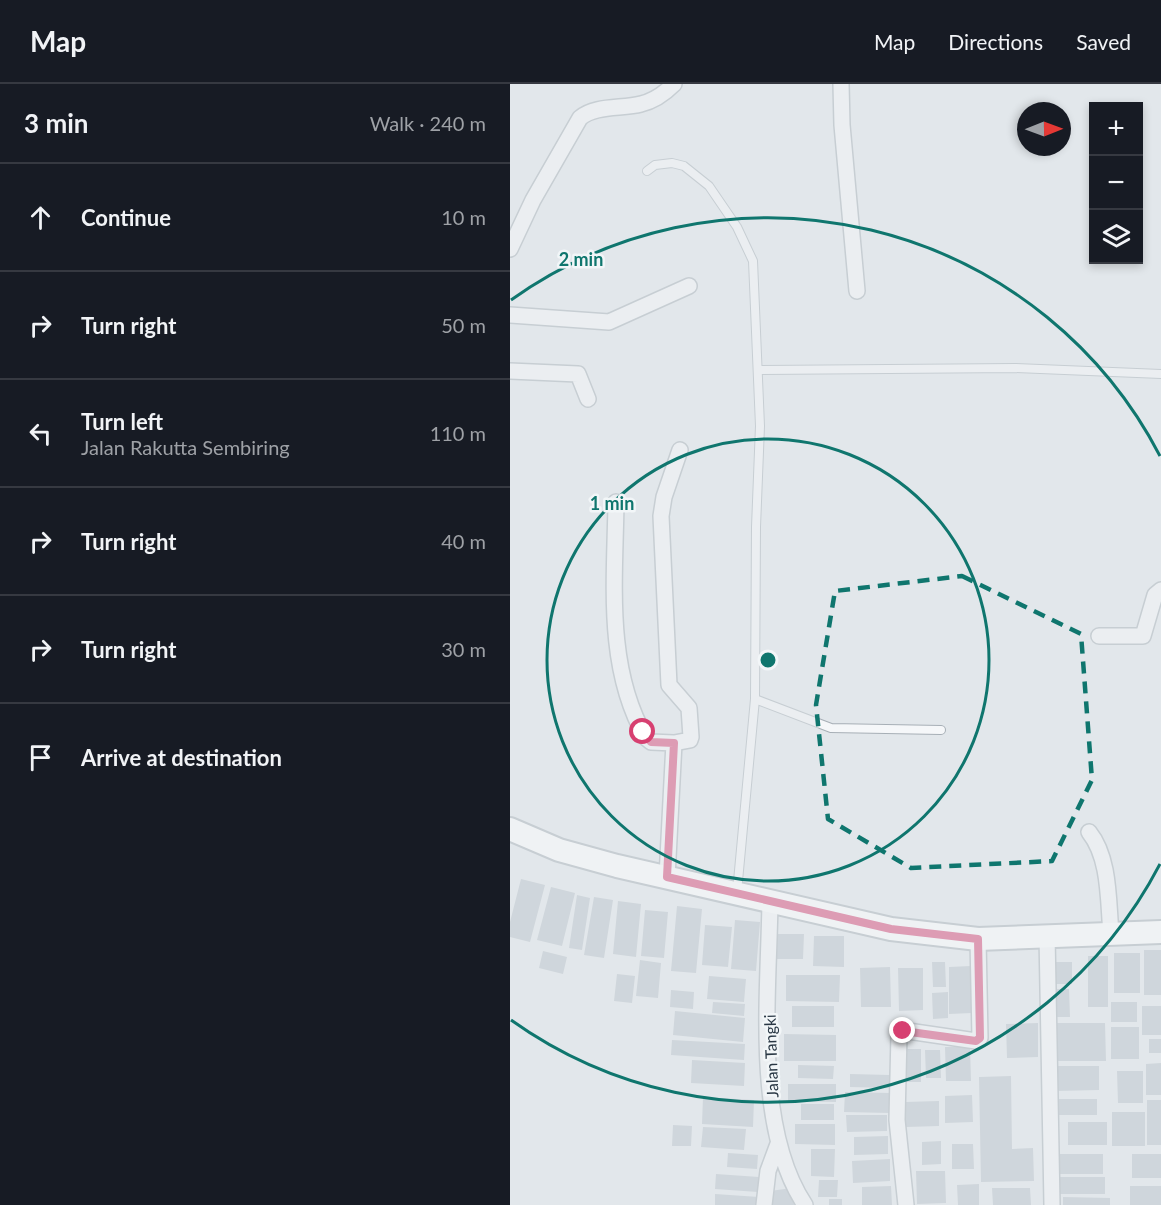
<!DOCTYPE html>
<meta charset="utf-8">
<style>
body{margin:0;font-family:Lato,sans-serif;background:#242831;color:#f1f3f6}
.controls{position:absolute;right:18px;top:18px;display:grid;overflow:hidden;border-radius:0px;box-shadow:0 3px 9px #0003}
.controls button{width:54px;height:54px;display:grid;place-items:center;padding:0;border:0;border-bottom:2px solid #363941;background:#171b24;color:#f1f3f6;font:30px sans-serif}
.compass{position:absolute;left:507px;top:18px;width:54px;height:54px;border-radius:50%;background:#171b24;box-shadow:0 3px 9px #0003;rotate:89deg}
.stop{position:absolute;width:18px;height:18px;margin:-14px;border:4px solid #d74071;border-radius:50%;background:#fff}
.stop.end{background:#d74071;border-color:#fff;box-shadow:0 2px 6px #0008}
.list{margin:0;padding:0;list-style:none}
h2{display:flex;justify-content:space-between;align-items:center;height:78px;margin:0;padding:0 24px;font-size:26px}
h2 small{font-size:20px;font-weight:400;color:#9ea1a6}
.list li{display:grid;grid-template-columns:39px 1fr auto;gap:18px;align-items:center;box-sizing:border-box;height:108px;padding:0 24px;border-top:2px solid #363941}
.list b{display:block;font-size:22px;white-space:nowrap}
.list p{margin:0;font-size:20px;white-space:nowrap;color:#9ea1a6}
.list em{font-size:20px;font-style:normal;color:#9ea1a6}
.icon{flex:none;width:33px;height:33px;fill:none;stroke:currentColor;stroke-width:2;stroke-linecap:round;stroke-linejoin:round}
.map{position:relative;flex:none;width:651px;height:1121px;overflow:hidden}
header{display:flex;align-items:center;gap:36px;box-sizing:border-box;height:84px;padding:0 30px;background:#171b24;border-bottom:2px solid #363941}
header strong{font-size:28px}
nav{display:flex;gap:33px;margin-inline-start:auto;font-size:21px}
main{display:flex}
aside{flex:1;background:#171b24}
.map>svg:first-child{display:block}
</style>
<header>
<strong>Map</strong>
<nav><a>Map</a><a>Directions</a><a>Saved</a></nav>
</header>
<main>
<aside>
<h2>3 min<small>Walk · 240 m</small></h2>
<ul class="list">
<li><svg class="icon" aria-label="ahead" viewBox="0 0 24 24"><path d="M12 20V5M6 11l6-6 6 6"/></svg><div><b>Continue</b></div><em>10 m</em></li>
<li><svg class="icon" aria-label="right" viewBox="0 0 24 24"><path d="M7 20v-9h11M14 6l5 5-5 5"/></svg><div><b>Turn right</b></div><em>50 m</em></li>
<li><svg class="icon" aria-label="left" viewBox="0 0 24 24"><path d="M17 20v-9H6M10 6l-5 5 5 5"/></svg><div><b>Turn left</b><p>Jalan Rakutta Sembiring</p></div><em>110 m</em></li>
<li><svg class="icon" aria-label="right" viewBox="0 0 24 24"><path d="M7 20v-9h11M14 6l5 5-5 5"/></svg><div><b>Turn right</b></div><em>40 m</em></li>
<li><svg class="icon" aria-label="right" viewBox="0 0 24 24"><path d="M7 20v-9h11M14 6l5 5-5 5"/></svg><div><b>Turn right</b></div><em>30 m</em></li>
<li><svg class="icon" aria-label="arrive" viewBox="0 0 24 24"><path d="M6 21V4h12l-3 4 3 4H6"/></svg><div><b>Arrive at destination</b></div></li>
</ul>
</aside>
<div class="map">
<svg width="651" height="1121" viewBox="0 0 651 1121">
<rect width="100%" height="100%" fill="#e2e7eb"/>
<path fill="#b9c1c9" d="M11 795 35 801 20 858 0 853V838Z
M41 803 65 809 52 862 27 856Z
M67 811 80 814 72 866 59 864Z
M84 813 103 816 94 874 74 871Z
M108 817 131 820 126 873 103 870Z
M167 822 192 825 186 889 161 887Z
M135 826 158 828 154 874 131 872Z
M225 836 250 838 246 887 221 885Z
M195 841 222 843 218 883 192 881Z
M267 850H294L293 875H267Z
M304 852H334V883L303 882Z
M634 866H651V911H634Z
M33 867 57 873 53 890 29 884Z
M604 869H630V909H604Z
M578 872H598V923H578Z
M130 876 151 879 148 914 126 912Z
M422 878H435L436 903H423Z
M543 878H562V900H544Z
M461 882 462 929 439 930V883Z
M380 883 381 923H351L350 884Z
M388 884H413V926L389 927Z
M107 890 125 892 122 919 104 917Z
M276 891H330L329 918 276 917Z
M199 892 236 895 234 918 197 915Z
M543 905H559L560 933H543Z
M161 906 184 908 183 925 160 923Z
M438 908V934L423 935 422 909Z
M203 918 235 920 234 932 202 929Z
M601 918H627V938H601Z
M282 922H324V943H282Z
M632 922H651V951H632Z
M165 927 235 934 233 958 163 951Z
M528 939V973L497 974 496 940Z
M541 939H595L596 977H542Z
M601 943H629V975H601Z
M274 950 326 951V977H274Z
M639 955H651V969H639Z
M162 956 235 960 234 976 161 971Z
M435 963H460L461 997H436Z
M395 965H411V998H396Z
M415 966H430L431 994H416Z
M182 976 235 979 234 1002 181 999Z
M651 979V1011H636V980Z
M288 981 324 982 323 995 288 994Z
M545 982H589V1006L545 1007Z
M607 987H633V1019H608Z
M340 990 380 991 379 1004 340 1003Z
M501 992 502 1065 523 1064 524 1097 471 1098 469 993Z
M278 1000H326V1018L278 1017Z
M335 1008 380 1009V1029L334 1028Z
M462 1011 463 1038 435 1039V1012Z
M193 1013 244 1016 243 1043 192 1040Z
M545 1015H587V1031H544Z
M637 1016H651V1061H637Z
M429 1017V1042L396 1043 395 1018Z
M291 1020H324V1036H291Z
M602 1028H635V1062H602Z
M336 1031H377V1047L337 1048Z
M558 1038H597V1061H558Z
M285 1040H325V1061L285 1060Z
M163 1041 182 1042 181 1062H162Z
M193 1043 236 1045 234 1066 191 1063Z
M378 1052V1070L344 1071V1053Z
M431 1057V1080L412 1081V1058Z
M442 1060H463L464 1085H442Z
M301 1065H325L324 1093 301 1092Z
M218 1069 248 1071 247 1085 217 1083Z
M549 1070H593V1090H549Z
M622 1070H651V1094H622Z
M380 1075V1097L343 1099 342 1077Z
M406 1087H435L436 1119 407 1120Z
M206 1090 249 1093 248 1108 205 1105Z
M546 1093H595V1110H546Z
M309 1096H328L327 1113H308Z
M469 1100V1121H448L447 1101Z
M381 1102 382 1121H352V1103Z
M620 1102H651V1121H620Z
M282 1104 284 1121H262L260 1107Z
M482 1104H520L521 1121H483Z
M205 1110 249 1113 248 1121H205Z
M553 1113 600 1114V1121H553Z
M319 1115H332V1121H319Z"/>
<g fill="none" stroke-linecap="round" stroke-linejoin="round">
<g stroke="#a7afb6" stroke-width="10">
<path id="service" d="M137 87 145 81 162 79 174 82 199 102 227 143 243 177 250 342 246 443 245 615 227 808
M250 286 505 284 651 290
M245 615 321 644 431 646"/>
</g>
<g stroke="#a7afb6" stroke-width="18">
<path id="minor" d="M331 0 332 41 347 207
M0 165 23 116 70 34C85 21 112 25 131 20 144 17 155 9 164 0
M0 231 99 238 179 202
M0 287 68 290 78 315
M106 418C105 496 95 584 136 654L141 658 164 659
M589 552H633L645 511 651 506
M579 748C600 774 598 817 601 849
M157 793 164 659 180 656 181 653 179 624 159 601 151 432 154 413 170 366
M260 816C259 908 243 1043 295 1121
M537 851 542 1121
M254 1121 258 1087 268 1060
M396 1121 387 1036 389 950 398 947 466 957 470 954 468 855"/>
</g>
<g stroke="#a7afb6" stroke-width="26">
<path id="secondary" d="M0 745 49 766 107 782 381 845 468 855 651 848"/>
</g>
<use href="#service" stroke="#f5f7f9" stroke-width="8"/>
<use href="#minor" stroke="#f5f7f9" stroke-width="15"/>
<use href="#secondary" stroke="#fff" stroke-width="22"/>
</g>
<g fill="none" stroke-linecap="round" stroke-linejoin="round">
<path stroke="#d74071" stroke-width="8" d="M133 648 141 658 164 659 157 793 381 845 468 855 470 954 466 957 393 947"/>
</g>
<path d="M0 0H651V1121H0ZM452 492 571 550 582 696 542 777 401 784 318 735 306 621 325 507Z" fill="#e2e7eb" fill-opacity=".55" fill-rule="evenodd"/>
<path fill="none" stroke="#0f766e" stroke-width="4.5" stroke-dasharray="12 8" stroke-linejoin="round" d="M452 492 571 550 582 696 542 777 401 784 318 735 306 621 325 507Z"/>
<g fill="none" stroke="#0f766e" stroke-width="3">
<circle cx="258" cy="576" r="221"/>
<path d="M650 780A442 442 0 0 1 1 936M1 216A442 442 0 0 1 650 372"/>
</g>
<g text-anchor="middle" stroke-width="5" stroke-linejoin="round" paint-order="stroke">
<g font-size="16" fill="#293744" stroke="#f2f6f8">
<text transform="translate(261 972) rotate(-92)" y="6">Jalan Tangki</text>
</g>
</g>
<circle cx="258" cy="576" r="9" fill="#0f766e" stroke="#f2f6f8" stroke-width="3"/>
<g font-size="18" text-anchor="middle" font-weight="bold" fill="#0f766e" stroke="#f2f6f8" stroke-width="5" stroke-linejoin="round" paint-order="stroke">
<text x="71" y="182">2 min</text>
<text x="102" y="426">1 min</text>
</g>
</svg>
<div class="controls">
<button>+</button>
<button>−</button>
<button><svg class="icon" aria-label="layers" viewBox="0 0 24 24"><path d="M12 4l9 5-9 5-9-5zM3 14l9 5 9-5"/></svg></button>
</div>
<svg class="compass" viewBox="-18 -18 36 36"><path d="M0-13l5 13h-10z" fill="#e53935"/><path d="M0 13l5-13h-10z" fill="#9ea1a6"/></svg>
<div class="stop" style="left:133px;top:648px"></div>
<div class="stop end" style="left:393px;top:947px"></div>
</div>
</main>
